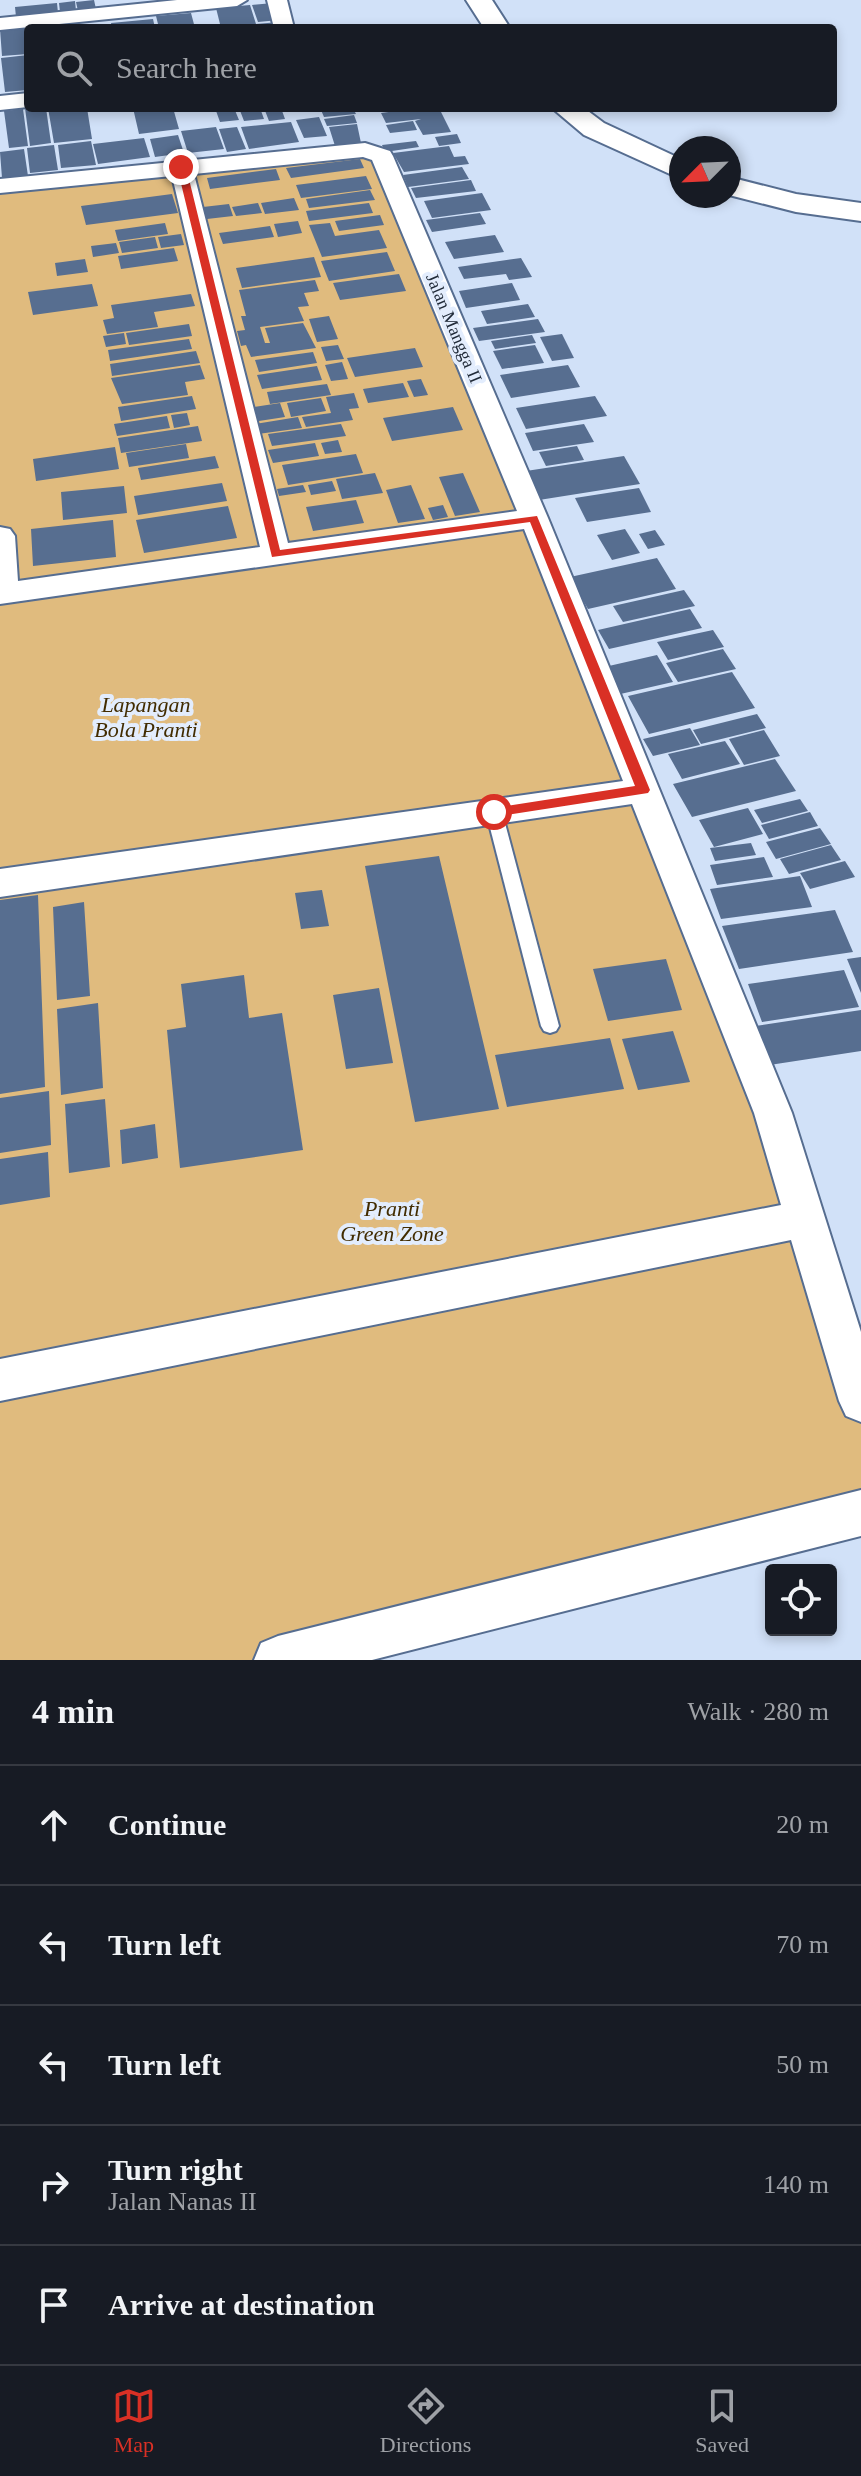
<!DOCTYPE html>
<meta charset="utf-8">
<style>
body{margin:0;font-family:"Times New Roman",serif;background:#20242c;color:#f1f3f6}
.controls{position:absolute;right:24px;bottom:24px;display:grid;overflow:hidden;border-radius:8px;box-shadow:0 4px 12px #0003}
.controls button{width:72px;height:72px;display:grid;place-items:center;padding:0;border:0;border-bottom:2px solid #363941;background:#171b24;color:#f1f3f6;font:40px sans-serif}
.compass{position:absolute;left:669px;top:136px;width:72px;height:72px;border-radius:50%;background:#171b24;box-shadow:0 4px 12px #0003;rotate:246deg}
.stop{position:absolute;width:24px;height:24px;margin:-18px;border:6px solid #d93025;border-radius:50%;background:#fff}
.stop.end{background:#d93025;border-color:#fff;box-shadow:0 2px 8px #0008}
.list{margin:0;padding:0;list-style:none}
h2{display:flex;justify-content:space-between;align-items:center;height:104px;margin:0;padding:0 32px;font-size:34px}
h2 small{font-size:26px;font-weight:400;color:#9ea1a6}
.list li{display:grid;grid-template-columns:52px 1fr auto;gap:24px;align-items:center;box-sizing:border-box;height:120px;padding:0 32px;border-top:2px solid #363941}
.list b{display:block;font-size:30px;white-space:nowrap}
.list p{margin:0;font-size:26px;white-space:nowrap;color:#9ea1a6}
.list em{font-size:26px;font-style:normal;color:#9ea1a6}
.icon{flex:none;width:44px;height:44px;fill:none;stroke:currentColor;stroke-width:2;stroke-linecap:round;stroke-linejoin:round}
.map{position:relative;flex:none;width:861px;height:1660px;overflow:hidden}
.search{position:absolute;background:#171b24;box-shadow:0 4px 12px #0003;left:24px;right:24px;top:24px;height:88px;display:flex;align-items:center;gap:20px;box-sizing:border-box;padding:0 28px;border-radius:8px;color:#9ea1a6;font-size:30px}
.sheet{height:704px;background:#171b24}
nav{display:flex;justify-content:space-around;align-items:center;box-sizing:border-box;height:112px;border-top:2px solid #363941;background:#171b24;font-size:22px;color:#9ea1a6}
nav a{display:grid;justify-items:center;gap:4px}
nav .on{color:#d93025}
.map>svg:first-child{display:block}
</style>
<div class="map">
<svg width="861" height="1660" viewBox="0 0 861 1660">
<rect width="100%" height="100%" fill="#d1e1f8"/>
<path fill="#e0bb7e" d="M378 154 861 1378V1510L255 1660H0V186Z"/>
<path fill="#576e90" d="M94 0 96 9 78 11 76 2Z
M75 1 76 11 60 12 59 3Z
M57 3 58 13 16 17 15 7Z
M273 3 279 20 258 22 252 5Z
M250 5 256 24 279 22 281 28H239L238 25 237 28H221L216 8Z
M191 13 195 28H159L156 16Z
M153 19 155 28H112L111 23Z
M28 26V54L2 56 0 29Z
M28 55V90L5 92 1 58Z
M25 108H46L51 143 30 146Z
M48 108H87L92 139 54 143Z
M133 108H173L179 129 139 134Z
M215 108H234L239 120 220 122Z
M239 108H260L264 119 244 121Z
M264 108H281L285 119 269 121Z
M353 108 356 114 324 117 321 110Z
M419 108H439L451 132 423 135 415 121 421 119 386 123 381 113Z
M23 109 28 146 9 148 4 111Z
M354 115 357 123 327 126 324 119Z
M319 117 327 136 304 138 296 120Z
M413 121 417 130 390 133 386 125Z
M291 122 299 142 249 149 241 127Z
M357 124 361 143 335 146 329 127Z
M216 127 224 149 188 153 181 131Z
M237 127 246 149 227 152 219 129Z
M457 134 461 143 439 146 435 137Z
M178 135 184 153 155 157 150 139Z
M144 138 150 157 98 164 93 144Z
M91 141 96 165 61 168 58 145Z
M416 141 419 147 385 152 382 145Z
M54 145 58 170 30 173 27 148Z
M449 146 454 157 465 156 469 164 404 172 393 153Z
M24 149 28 176 2 178 0 152Z
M360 159 364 168 291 178 286 168Z
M462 167 469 179 408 187 403 175Z
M276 169 280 180 210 189 207 178Z
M366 176 372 189 301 198 296 185Z
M471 180 476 191 416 198 411 188Z
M370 190 375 200 309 208 306 199Z
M482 193 491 210 432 218 424 201Z
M172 194 178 213 86 225 81 206Z
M294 198 299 210 265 214 261 203Z
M258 203 262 213 236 216 232 207Z
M369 203 373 213 309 221 306 211Z
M229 204 233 216 207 219 203 207Z
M480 213 486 224 432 232 426 220Z
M380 215 384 225 339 231 335 221Z
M298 221 302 233 278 237 274 224Z
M165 223 168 234 118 241 115 230Z
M330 223 335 236 379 230 387 248 322 257 309 225Z
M270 226 274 237 223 244 219 233Z
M181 234 184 245 161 248 158 237Z
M495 235 504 252 454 259 445 242Z
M155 237 158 248 122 253 119 242Z
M116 243 119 253 93 257 91 246Z
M174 248 178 261 121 269 118 256Z
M387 252 395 271 329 281 321 261Z
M314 257 321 277 242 288 236 268Z
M521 258 532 277 509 280 506 274 464 279 458 267Z
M85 259 88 272 57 276 55 263Z
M399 274 406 291 340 300 333 283Z
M315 280 319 291 304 293 309 306 298 307 304 321 260 327 265 343H270L265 328 303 323 316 348 251 357 246 345 241 346 237 331 245 330 241 316H246L239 290Z
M512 283 520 300 466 308 459 291Z
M92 284 98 306 33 315 28 292Z
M191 294 195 306 154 312 158 327 107 334 103 320 114 318 111 305Z
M528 304 535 317 487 324 481 311Z
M329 316 338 339 317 342 309 319Z
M538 319 545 332 479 341 473 328Z
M189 324 192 336 129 345 126 333Z
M124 333 126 344 106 347 103 336Z
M562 334 574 358 552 361 540 337Z
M532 335 536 343 495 349 491 341Z
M189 339 192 349 110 361 108 350Z
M338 345 344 359 326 361 321 347Z
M535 345 544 363 502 369 493 351Z
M415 348 423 367 355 377 347 358Z
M196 351 200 363 112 376 110 364Z
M313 352 317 363 259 372 255 360Z
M342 362 348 379 331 381 325 365Z
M200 365 205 379 185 382 188 395 122 404 111 378Z
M568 365 580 387 511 398 500 375Z
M317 366 322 380 262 389 257 375Z
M421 379 428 395 414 397 407 381Z
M403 383 409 397 368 403 363 389Z
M327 384 331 395 270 404 267 392Z
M354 393 359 408 349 409 353 420 306 427 302 417 331 413 326 397Z
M192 396 196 409 121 421 118 407Z
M595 396 607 416 526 429 516 408Z
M321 398 326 411 291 417 287 403Z
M280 403 285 417 252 422 247 408Z
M453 407 463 430 392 441 383 418Z
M187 413 190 425 174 428 171 415Z
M167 416 170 428 117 436 114 424Z
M298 417 302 428 258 434 255 424Z
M341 424 346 436 272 446 268 434Z
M584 424 594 442 533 451 525 433Z
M198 426 202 441 121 453 118 438Z
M338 440 342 452 325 454 321 443Z
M315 443 319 456 273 463 268 450Z
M186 444 189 458 129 467 126 453Z
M577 446 584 460 546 466 539 452Z
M115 447 119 469 36 481 33 459Z
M356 454 363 473 288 485 282 465Z
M215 456 219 468 141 480 138 468Z
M624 456 640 484 539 500 526 471Z
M375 473 383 493 342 499 336 479Z
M463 473 480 512 455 516 439 477Z
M332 481 336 491 311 495 308 485Z
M222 483 227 501 138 515 134 496Z
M303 485 306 492 279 496 277 489Z
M411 485 425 519 398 523 386 490Z
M124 486 127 513 63 520 61 492Z
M639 488 651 512 587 522 575 498Z
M356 500 364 523 313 531 306 507Z
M443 505 448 517 433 520 428 508Z
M228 506 237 538 144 553 136 520Z
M113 520 116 557 33 566 31 529Z
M625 529 640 553 612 560 597 535Z
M655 530 665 545 648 549 639 534Z
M657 558 676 589 588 609 570 577Z
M684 590 695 606 623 622 613 606Z
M690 609 702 628 609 649 598 630Z
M713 630 724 647 668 660 657 642Z
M723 649 736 669 678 682 666 663Z
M657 655 673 682 616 695 600 668Z
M732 672 755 708 649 734 628 696Z
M757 714 766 728 701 744 693 730Z
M690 728 700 745 653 756 643 739Z
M764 730 780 756 744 765 729 739Z
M725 741 740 764 682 779 668 754Z
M775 759 796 791 692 817 673 784Z
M800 799 808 811 762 823 754 810Z
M748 808 763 834 714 847 699 820Z
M810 812 818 826 769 839 761 825Z
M820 828 831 844 776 859 766 842Z
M751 843 756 855 715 861 710 848Z
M831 845 841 860 789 874 780 859Z
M439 856 499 1109 415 1122 365 866Z
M764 857 773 877 717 885 710 865Z
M845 861 855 877 810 889 800 873Z
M800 876 812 907 721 919 710 889Z
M322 890 329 926 301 929 295 893Z
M38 895 45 1087 0 1094V900Z
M84 902 90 996 57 1000 53 907Z
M835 910 853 952 739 969 722 926Z
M861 957V993L847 959Z
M666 959 682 1010 608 1021 593 969Z
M844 970 859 1007 762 1022 748 984Z
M244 975 249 1018 282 1013 303 1150 180 1168 167 1030 186 1027 181 984Z
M379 988 393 1063 346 1069 333 995Z
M98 1003 103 1088 61 1095 57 1009Z
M861 1010V1051L763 1066 749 1027Z
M673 1031 690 1082 638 1090 622 1039Z
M610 1038 624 1089 507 1107 495 1055Z
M49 1091 51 1145 0 1153V1098Z
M105 1099 110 1167 69 1173 65 1104Z
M155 1124 158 1158 122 1164 120 1130Z
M48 1152 50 1197 0 1205V1159Z"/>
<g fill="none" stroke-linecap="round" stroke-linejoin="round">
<g stroke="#566d90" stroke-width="4">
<path id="lane" d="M494 806 502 812 559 1026 556 1031 550 1033 544 1031 541 1026 486 812Z"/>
</g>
<g stroke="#566d90" stroke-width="4">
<path id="street" d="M177 0H247L237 6 0 30V18Z
M267 0H287L294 28H274Z
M28 93V107L0 110V96Z
M365 143 390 151 393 156 548 518 792 1113 861 1332V1422L846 1416 839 1401 791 1240 0 1401V1359L781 1205 754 1113 632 804 0 897V869L623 781 524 529 0 604V527L10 529 15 536 18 581 260 547 172 176 0 193V179ZM363 157 372 160 517 511 288 543 194 174Z
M861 1490V1536L372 1660H254L261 1643 278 1636Z"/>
</g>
<g stroke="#566d90" stroke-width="4">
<path id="secondary" d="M466 0H492L510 28H484Z
M552 108H584L604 123 681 159V179L584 135Z
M729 177 796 194 861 203V221L796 212 729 195Z"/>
</g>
<use href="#lane" fill="#fff" fill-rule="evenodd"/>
<use href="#street" fill="#fff" fill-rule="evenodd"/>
<use href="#secondary" fill="#fff" fill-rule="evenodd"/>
</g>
<path fill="#d93025" d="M181 164 186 167 280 550 537 516 650 790 648 793 494 817 487 812 494 808 635 786 530 522 272 557 177 167Z"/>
<g text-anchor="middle" stroke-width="8" stroke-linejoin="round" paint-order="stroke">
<g font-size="18" fill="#212b39" stroke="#e3edfd">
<text transform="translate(454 328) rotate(67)" y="6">Jalan Mangga II</text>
</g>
<g font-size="22" font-style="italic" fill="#422c01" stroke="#e3edfd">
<text x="146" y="712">Lapangan<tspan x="146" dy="25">Bola Pranti</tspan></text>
<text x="392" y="1216">Pranti<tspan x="392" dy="25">Green Zone</tspan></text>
</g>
</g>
</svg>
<div class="controls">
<button><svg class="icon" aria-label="locate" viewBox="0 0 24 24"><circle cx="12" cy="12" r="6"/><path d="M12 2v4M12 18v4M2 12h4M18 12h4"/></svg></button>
</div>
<svg class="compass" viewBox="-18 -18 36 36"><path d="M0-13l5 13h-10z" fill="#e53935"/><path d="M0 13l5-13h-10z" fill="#9ea1a6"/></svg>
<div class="stop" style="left:494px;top:812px"></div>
<div class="stop end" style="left:181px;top:167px"></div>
<div class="search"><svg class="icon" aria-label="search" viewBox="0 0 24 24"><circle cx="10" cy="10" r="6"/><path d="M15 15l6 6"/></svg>Search here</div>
</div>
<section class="sheet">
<h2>4 min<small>Walk · 280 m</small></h2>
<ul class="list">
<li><svg class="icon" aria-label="ahead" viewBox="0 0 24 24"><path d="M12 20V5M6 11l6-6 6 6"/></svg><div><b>Continue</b></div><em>20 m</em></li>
<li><svg class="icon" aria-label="left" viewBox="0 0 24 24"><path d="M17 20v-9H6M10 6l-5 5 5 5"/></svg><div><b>Turn left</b></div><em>70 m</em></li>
<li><svg class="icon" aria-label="left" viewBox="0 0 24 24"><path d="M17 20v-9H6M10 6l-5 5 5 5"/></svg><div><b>Turn left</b></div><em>50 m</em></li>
<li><svg class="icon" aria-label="right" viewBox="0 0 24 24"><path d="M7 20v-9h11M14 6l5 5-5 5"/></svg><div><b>Turn right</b><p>Jalan Nanas II</p></div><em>140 m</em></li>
<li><svg class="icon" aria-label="arrive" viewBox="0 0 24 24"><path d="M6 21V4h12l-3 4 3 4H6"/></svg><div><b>Arrive at destination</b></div></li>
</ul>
</section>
<nav>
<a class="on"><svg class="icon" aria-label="map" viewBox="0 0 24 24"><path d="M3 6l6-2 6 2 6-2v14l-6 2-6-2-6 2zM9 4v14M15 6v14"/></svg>Map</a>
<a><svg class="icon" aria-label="directions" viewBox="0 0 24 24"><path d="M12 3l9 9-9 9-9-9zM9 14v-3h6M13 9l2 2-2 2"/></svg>Directions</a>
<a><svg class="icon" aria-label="saved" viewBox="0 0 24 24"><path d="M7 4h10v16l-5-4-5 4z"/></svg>Saved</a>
</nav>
